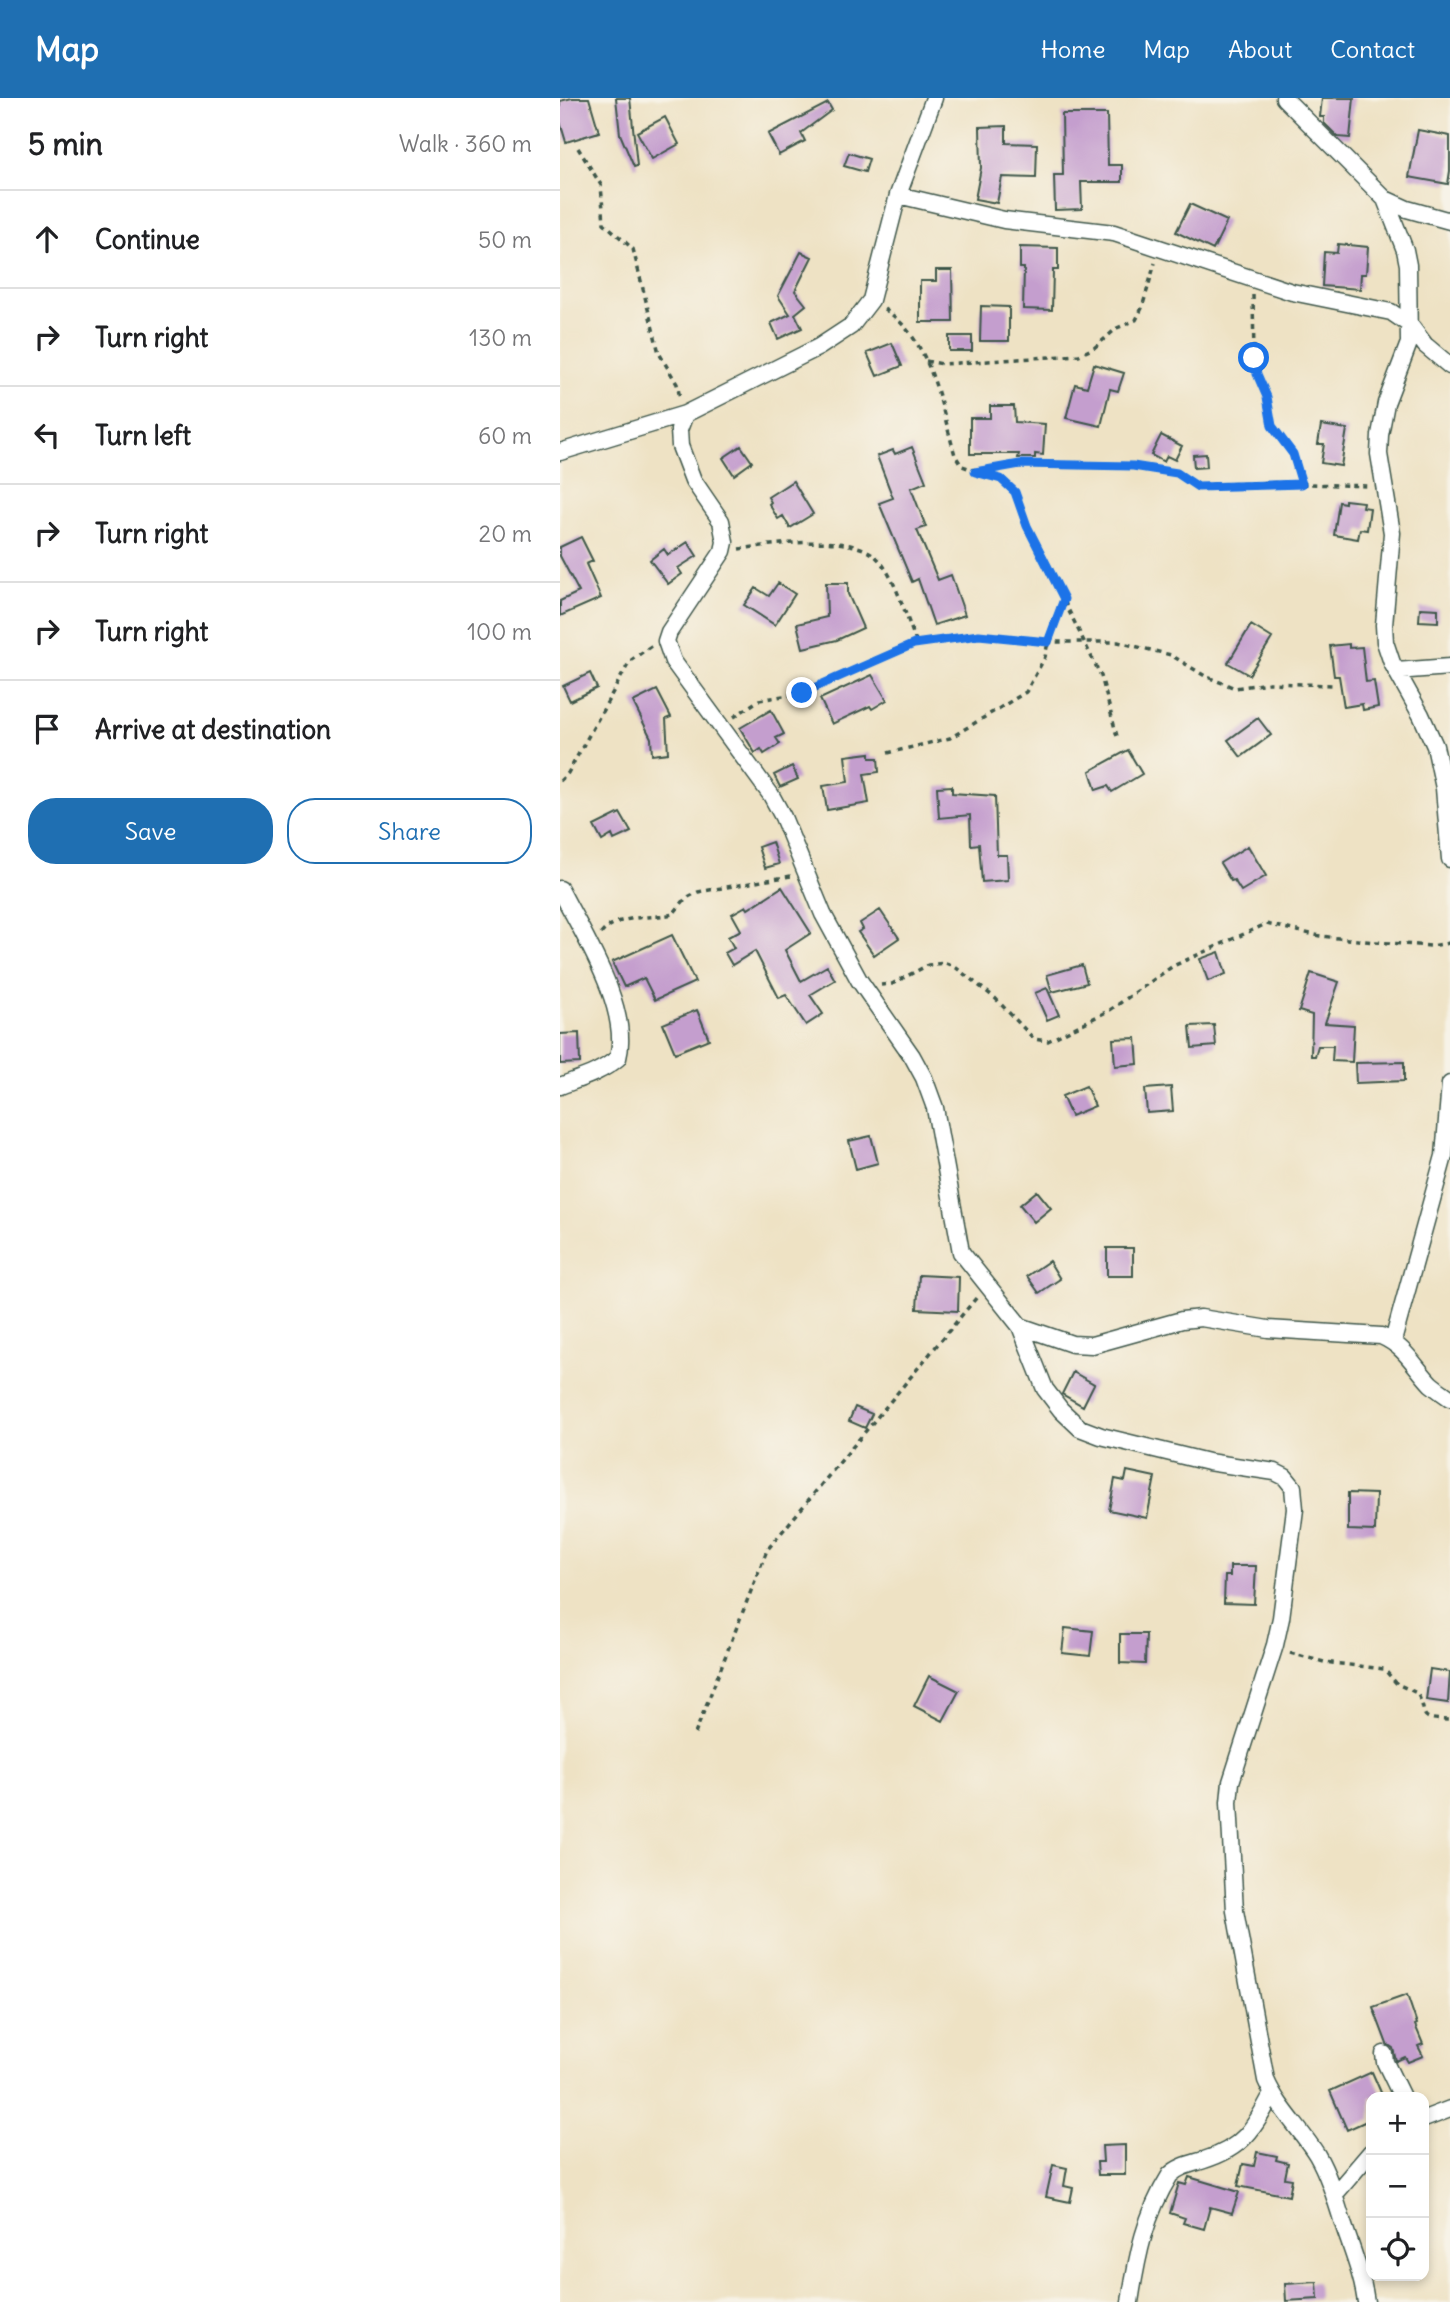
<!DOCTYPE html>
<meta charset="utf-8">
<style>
body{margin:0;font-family:Delius,sans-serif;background:#f6f6f6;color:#202124}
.controls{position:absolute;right:21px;bottom:21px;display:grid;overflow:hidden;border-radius:14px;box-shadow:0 4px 10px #0003}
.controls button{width:63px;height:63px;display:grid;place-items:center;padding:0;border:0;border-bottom:2px solid #e0e0e0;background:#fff;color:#202124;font:35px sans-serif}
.stop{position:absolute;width:21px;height:21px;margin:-16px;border:5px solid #1a73e8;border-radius:50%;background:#fff}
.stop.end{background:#1a73e8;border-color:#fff;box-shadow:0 2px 7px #0008}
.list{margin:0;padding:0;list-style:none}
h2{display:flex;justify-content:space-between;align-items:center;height:91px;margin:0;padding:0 28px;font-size:30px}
h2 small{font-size:23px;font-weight:400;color:#757577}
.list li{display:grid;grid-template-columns:46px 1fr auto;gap:21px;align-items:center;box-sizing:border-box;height:98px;padding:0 28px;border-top:2px solid #e0e0e0}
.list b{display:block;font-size:26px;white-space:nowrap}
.list em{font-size:23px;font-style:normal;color:#757577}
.actions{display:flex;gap:14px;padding:21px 28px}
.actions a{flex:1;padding:16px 0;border:2px solid #1f6fb2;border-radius:28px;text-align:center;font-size:24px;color:#1f6fb2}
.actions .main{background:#1f6fb2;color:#fff}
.icon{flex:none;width:38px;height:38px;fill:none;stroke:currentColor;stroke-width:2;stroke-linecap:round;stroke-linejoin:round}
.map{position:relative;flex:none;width:890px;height:2204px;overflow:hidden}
header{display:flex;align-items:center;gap:42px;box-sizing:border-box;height:98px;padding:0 35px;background:#1f6fb2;color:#fff}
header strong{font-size:33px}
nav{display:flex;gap:38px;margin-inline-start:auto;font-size:24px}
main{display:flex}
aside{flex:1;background:#fff}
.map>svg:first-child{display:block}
</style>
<header>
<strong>Map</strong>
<nav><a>Home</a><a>Map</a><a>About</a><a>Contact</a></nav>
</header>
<main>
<aside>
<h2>5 min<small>Walk · 360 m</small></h2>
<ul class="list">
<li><svg class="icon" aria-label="ahead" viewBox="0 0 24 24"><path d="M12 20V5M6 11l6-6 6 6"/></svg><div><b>Continue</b></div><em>50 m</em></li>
<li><svg class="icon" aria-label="right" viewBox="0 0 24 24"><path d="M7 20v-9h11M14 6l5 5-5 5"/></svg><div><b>Turn right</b></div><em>130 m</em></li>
<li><svg class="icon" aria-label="left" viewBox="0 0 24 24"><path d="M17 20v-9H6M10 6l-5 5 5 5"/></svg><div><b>Turn left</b></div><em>60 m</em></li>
<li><svg class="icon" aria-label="right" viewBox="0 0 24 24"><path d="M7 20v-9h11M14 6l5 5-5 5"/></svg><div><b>Turn right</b></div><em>20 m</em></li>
<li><svg class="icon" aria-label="right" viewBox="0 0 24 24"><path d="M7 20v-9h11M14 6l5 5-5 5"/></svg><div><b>Turn right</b></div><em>100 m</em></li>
<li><svg class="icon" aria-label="arrive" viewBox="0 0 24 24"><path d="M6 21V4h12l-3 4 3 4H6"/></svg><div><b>Arrive at destination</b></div></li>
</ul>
<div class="actions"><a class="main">Save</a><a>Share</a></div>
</aside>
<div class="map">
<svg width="890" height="2204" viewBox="0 0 890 2204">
<rect width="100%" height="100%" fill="#f7f3e8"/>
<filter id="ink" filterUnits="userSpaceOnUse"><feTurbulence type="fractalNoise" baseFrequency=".0143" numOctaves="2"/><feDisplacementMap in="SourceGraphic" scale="14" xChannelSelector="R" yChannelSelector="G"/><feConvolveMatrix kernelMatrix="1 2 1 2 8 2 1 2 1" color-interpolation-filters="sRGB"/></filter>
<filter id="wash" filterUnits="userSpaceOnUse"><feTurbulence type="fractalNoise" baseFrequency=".00686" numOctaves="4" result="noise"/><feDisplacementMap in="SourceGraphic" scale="28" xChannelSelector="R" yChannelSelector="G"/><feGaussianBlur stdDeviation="1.57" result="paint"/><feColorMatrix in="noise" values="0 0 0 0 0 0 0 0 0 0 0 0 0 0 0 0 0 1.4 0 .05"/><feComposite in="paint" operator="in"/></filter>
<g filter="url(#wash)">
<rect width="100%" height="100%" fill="#eee2c4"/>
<g id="blocks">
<path fill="#c49ece" d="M12 0H29L39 34 6 44 0 24V3Z
M56 0H70L77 68 74 69 60 36Z
M762 0H794L790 40 778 39 764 25V19H760Z
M268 5 272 12 241 35 245 43 219 57 208 36Z
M502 16H547L548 67H562V84H521L522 111 495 112 494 77H503Z
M105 19 119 46 92 61 77 34Z
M446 28V45L477 46 476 80 442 79 437 105 415 101 421 70 420 29Z
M858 32 890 38V73L888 86 849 79Z
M289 55 309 61 305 74 284 68Z
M630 106 667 123 653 152 616 134Z
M778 146 808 149 806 176H801L800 191 762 188 764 154 777 155Z
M460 149 498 150V172H493L492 212 463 211 464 170H460Z
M241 154 252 159 235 193 246 207 235 216 242 230 218 241 211 225 230 216 218 198Z
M376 172H392L393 224H360V183H376Z
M421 208 449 209V243H420Z
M389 238H412V253H389Z
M332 245 342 268 317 278 307 255Z
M534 266 564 275 558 293 550 291 541 328 506 320 515 286 527 289Z
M430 308H454L455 324 485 326 483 357 475 356V360H458L459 356H410V320H430Z
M761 327 787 331 781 368 761 365 764 346H758Z
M601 337 622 348 615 362 607 358 604 364 591 357Z
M181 348 192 364 174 377 163 360Z
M352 349 366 384 351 390 366 429 357 432 378 482 391 477 405 517 374 527 358 481 352 484 319 405 333 400 317 358 333 352 335 356Z
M646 356 647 369 634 370 633 357Z
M233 383 253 416 230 430 223 418 218 421 209 406 211 404 208 399Z
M785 402 803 404 802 409 810 410 807 432 800 431 798 441 774 437 779 404 785 405Z
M21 439 33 463 26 466 41 500 0 518V503L19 494 0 458V449Z
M128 444 137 458 118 470 122 476 108 486 90 462 104 451 108 457Z
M218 485 235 496 215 527 184 507 196 490 209 498Z
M266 485H288V496L303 530 277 542 243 550 237 526 267 519Z
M860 510 878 511V524L859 523Z
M691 527 712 540 689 577 668 565Z
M789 546V550L802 549 806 584 814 583 818 609 803 612 802 606 784 609 779 578H774L770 548Z
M30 575 37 590 10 603 3 588Z
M312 577 327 602 312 611 310 608 272 626 260 601Z
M97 592 111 619 106 621 108 655 92 657 91 640 73 604Z
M211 612 224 636 216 640 220 646 204 656 201 651 195 655 180 630Z
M698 620 711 637 681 659 668 642Z
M568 652 582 676 552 694 548 688 536 692 530 673Z
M310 655V660H318L319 674 304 676 309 705 267 712 263 688 288 684 285 658Z
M232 668 238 681 220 689 214 677Z
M392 688V695L435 698 437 757H447L448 782 422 784 419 746 411 747 410 717 379 720 377 689Z
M60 715 71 734 54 742 52 737 42 743 34 728Z
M212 744 219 766 205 770 198 749Z
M688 748 706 778 681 793 674 782 671 783 660 765Z
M222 789 251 835 225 852 241 883 267 868 275 882 250 897 263 916 246 927 226 897 219 900 195 853 172 867 165 855 174 850 168 839 181 832 172 816 186 808 188 811Z
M320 812 339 840 314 857 298 834 303 831 300 825Z
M112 837 135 884 95 902 84 880 64 889 52 864Z
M659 854 666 876 648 883 640 861Z
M522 867 527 885 492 894 487 877Z
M751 875 779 884 765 925 794 927 792 964 772 963 773 948H758L755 958H751L752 917 739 913Z
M487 890 499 917 487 922 475 895Z
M137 912 149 941 115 955 103 926Z
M654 927 656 948 632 950 630 928Z
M19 935 20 965 0 966V936Z
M576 940 578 966 555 968 553 941Z
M844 964V983L796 985 795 965Z
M526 988 535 1008 511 1018 502 998Z
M611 989 613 1013 587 1015 585 991Z
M311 1038 318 1065 296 1071 289 1043Z
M477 1093 491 1110 474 1124 460 1107Z
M547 1150H573V1178H547Z
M489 1163 500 1181 479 1195 467 1178Z
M359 1177 399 1179 398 1213 357 1211Z
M513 1274 534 1286 523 1308 502 1296Z
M295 1309 312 1316 305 1330 289 1323Z
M567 1373 595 1379 587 1420 549 1412 555 1381 565 1383Z
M788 1395 816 1396 815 1433 788 1432Z
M670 1468H696L694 1506 664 1505 665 1478H670Z
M505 1530 533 1533 530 1558 502 1555Z
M560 1536H586L585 1566 560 1565Z
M870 1571 890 1574 888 1605 866 1602Z
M369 1578 399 1593 383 1623 354 1608Z
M847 1897 857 1926 855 1927 863 1946 858 1948 863 1958 848 1964 845 1959 836 1963 833 1950 827 1946 813 1909Z
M812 1974 823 1999H811V2021L787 2032 770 1993Z
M565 2047V2077H538L537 2064H543L542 2048Z
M697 2054 717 2058 716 2062 728 2065 725 2080 732 2081 729 2098 678 2088 683 2066 694 2068Z
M493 2067 507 2070 504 2088 513 2090 510 2104 486 2099Z
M629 2079 679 2094 672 2115 650 2109 644 2131 623 2125 625 2120 610 2115 619 2085 626 2087Z
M757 2184 758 2201 726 2203 725 2186Z"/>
</g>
</g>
<g filter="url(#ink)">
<use href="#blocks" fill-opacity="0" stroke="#3e564a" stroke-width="2"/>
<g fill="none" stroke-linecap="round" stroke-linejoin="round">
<g stroke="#3e564a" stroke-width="19">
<path id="street" d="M724 0 825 101 845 152 848 167 849 245 826 305 820 337 819 356 832 435 824 527 825 544 832 565 861 617 875 648 884 690 890 761
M338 97 444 122 554 135 732 194 831 214 850 227 865 247 890 268
M825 101 847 111 890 123
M125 316 119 332 120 348 133 382 161 423 165 444 163 453 109 534 106 543 113 563 211 697 223 719 263 816 299 882 352 958 364 980 375 1010 401 1154 460 1228 485 1291 501 1312 520 1330 541 1338 648 1364 715 1374 725 1379 733 1389 735 1411 721 1520 715 1547 671 1684 669 1704 675 1813 706 1982C718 2010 741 2031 757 2057 769 2078 775 2100 782 2122 791 2150 802 2175 806 2204
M0 354 125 316 259 249 291 228 311 202 338 97 374 0
M836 573 890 569
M0 791C22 835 71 910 58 960 40 975 21 980 0 988
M460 1228 512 1246 532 1247 622 1222 641 1220 708 1231 821 1238C845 1248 854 1268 871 1286 877 1291 884 1296 890 1300
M833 1243 884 1058 890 986
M824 1956 825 1964 842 1999
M864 2021 890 2011
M775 2096 811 2054
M570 2204C577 2158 585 2117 610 2077 619 2068 631 2066 644 2062 683 2050 694 2031 712 1996"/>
</g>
<path stroke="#3e564a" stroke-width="3.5" stroke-dasharray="5 5" stroke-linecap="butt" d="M18 50 41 87 44 125 73 151 99 255 117 286 120 300
M693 197 694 260 697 276 707 299 712 328 733 356 742 386
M324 211C372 242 380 306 395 357L402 368 441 381 455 394 467 428 541 578 558 642
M366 263 383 266 519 257 534 250 557 230 576 222 582 210 595 165
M417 374 460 366 573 368 617 375 638 389 653 387 717 385 809 388
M179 451C211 447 293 434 317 460 335 478 346 519 356 543
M174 619 199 602 242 595 353 546 408 537H435L488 544H558L611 557 645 578 675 590 709 585 773 587
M328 655 390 640 466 594 485 559 489 539 504 501
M0 683 8 675 70 563 91 548
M41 836C55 816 90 821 113 816L126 800 138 794 231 778
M321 887 332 886 368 867 386 865 395 869 435 900 474 941 488 943 550 912 613 868 706 826 760 838 815 844 871 848 890 845
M730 1555 764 1564 824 1571 837 1586 857 1595C870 1618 854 1621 890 1622
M135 1636 207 1452 417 1199"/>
<use href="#street" stroke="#fff" stroke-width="16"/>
</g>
</g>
<g fill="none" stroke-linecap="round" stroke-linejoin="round" filter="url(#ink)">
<path stroke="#1a73e8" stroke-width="9" d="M242 595 354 546 419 537 488 544 504 501 467 428 455 394 441 381 415 374 460 366 573 368 617 375 638 389 742 386 733 356 712 328 707 299 697 276 694 260"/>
</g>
</svg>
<div class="controls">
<button>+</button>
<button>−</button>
<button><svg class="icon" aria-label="locate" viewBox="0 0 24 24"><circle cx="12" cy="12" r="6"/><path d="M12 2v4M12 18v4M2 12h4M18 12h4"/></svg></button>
</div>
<div class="stop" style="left:694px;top:260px"></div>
<div class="stop end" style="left:242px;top:595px"></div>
</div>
</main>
